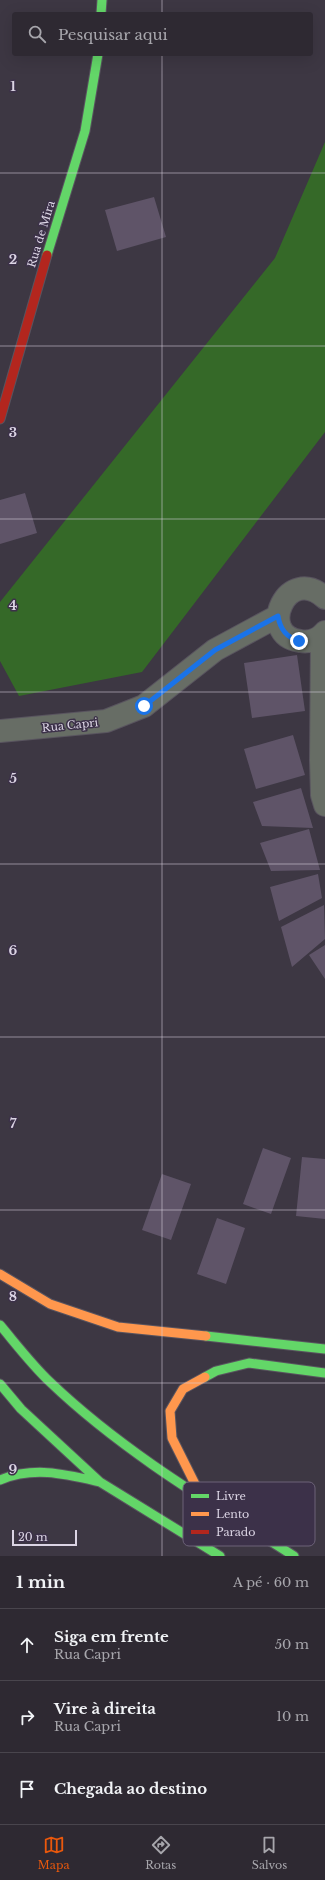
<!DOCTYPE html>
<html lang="pt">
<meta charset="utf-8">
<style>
body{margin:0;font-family:"Libre Baskerville",serif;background:#36313a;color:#f1f3f6}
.scale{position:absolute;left:12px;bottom:10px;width:65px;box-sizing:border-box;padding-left:4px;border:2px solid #dbd4e4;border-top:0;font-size:11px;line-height:14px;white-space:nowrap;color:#dbd4e4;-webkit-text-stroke:3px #3c3149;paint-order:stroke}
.stop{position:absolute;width:12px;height:12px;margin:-9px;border:3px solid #1a73e8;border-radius:50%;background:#fff}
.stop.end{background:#1a73e8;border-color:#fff;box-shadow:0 1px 4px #0008}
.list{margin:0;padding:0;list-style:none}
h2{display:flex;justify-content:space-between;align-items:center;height:52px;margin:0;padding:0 16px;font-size:17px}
h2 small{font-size:13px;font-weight:400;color:#a7a6ac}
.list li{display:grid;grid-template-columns:26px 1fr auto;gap:12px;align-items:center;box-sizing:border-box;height:72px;padding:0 16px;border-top:1px solid #49454d}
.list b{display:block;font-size:15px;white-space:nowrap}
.list p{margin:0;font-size:13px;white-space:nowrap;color:#a7a6ac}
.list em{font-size:13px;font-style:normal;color:#a7a6ac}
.icon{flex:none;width:22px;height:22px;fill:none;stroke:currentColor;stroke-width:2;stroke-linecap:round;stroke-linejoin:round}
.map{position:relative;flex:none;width:325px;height:1556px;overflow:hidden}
.search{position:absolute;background:#2e2932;box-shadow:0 4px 16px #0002;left:12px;right:12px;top:12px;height:44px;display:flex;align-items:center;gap:10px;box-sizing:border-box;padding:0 14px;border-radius:4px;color:#a7a6ac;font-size:15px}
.sheet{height:268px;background:#2e2932}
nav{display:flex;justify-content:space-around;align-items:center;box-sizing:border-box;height:56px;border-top:1px solid #49454d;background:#2e2932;font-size:11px;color:#a7a6ac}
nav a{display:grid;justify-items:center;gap:2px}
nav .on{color:#ea580c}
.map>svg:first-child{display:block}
</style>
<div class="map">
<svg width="325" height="1556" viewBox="0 0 325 1556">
<rect width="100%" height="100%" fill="#3d3743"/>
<path fill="#356928" d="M325 142V432L142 672 19 696 0 661V602L275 258Z"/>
<path fill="#5f5468" d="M154 197 166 237 117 251 105 210Z
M25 493 37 533 0 544V500Z
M297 655 305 711 252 718 244 663Z
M293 735 305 775 256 789 244 749Z
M301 788 313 828 262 826 253 802Z
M309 829 320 870 271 871 260 843Z
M318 874 322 898 279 921 270 887Z
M324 905 325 939 292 967 281 927Z
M325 945V979L309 955Z
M263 1148 291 1158 271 1214 243 1204Z
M302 1157 325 1159V1219L296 1216Z
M162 1174 191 1184 171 1240 142 1230Z
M217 1218 245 1228 226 1284 197 1274Z"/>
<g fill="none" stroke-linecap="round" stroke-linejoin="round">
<g stroke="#59545f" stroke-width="24">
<path id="street" d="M325 598C287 563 256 635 300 641 310 643 319 639 325 632
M322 636 321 760 322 795 325 805
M0 731 106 721 144 706 215 650 278 616"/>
</g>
<g stroke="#59545f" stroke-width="11">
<path id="fast" d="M101 14 102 0
M47 255 85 131 98 54
M0 1325C16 1344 32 1365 50 1382 122 1451 210 1503 294 1556
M206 1336 325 1349
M205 1377 216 1371 249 1363 325 1373
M0 1384 21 1409 100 1482 220 1556
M0 1480C34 1466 65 1474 100 1482"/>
</g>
<g stroke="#59545f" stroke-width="11">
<path id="slow" d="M0 1274 50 1304 118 1327 206 1336
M202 1498 172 1438 170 1411 183 1389 205 1377"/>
</g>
<g stroke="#59545f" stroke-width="11">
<path id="jam" d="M0 419 47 255"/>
</g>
<use href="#street" stroke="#676d65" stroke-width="22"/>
<use href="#fast" stroke="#63d668" stroke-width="9"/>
<use href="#slow" stroke="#ff974d" stroke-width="9"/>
<use href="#jam" stroke="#b3261e" stroke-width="9"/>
</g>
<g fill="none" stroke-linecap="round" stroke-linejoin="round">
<path stroke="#1a73e8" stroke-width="5" d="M144 706 215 650 278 616C280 629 286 637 299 641"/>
</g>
<path fill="none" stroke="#dbd4e4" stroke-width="1" stroke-opacity="0.55" d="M162 0V14M162 54V1556M0 173H325M0 346H325M0 519H325M0 692H325M0 864H325M0 1037H325M0 1210H325M0 1383H325"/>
<g text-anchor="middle" stroke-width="3" stroke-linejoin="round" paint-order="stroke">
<g font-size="11" fill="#dbd4e4" stroke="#3c3149">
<text transform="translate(41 234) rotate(-73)" y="4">Rua de Mira</text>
<text transform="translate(70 725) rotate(-6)" y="4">Rua Capri</text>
</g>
</g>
<rect x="183" y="1482" width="132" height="64" rx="6" fill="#3c3149" stroke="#6c6278" stroke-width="1"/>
<rect x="191" y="1494" width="18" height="4" fill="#63d668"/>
<rect x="191" y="1512" width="18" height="4" fill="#ff974d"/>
<rect x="191" y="1530" width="18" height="4" fill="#b3261e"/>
<g font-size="11" fill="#dbd4e4">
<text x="216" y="1500">Livre</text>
<text x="216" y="1518">Lento</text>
<text x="216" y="1536">Parado</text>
</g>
<g font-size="13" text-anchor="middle" font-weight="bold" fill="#dbd4e4" stroke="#3c3149" stroke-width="3" stroke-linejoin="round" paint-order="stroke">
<text x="13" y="91">1</text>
<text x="13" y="264">2</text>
<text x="13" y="437">3</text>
<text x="13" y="610">4</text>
<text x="13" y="783">5</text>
<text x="13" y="955">6</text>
<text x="13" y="1128">7</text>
<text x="13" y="1301">8</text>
<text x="13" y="1474">9</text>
</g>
</svg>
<div class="scale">20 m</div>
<div class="stop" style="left:144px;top:706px"></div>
<div class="stop end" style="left:299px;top:641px"></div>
<div class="search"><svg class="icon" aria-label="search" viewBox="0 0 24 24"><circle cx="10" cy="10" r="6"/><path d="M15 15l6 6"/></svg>Pesquisar aqui</div>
</div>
<section class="sheet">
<h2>1 min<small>A pé · 60 m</small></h2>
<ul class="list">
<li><svg class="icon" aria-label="ahead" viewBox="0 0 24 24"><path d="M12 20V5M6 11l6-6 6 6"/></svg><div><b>Siga em frente</b><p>Rua Capri</p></div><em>50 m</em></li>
<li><svg class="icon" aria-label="right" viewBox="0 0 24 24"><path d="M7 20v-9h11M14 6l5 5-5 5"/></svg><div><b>Vire à direita</b><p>Rua Capri</p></div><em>10 m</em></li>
<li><svg class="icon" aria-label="arrive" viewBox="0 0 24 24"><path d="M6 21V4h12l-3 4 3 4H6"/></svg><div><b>Chegada ao destino</b></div></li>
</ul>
</section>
<nav>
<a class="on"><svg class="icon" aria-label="map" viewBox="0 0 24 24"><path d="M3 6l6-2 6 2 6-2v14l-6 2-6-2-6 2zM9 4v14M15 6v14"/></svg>Mapa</a>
<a><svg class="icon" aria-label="directions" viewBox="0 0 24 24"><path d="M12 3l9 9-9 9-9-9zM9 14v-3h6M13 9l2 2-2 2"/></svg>Rotas</a>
<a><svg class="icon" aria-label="saved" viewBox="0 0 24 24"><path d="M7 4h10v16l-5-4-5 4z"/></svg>Salvos</a>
</nav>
